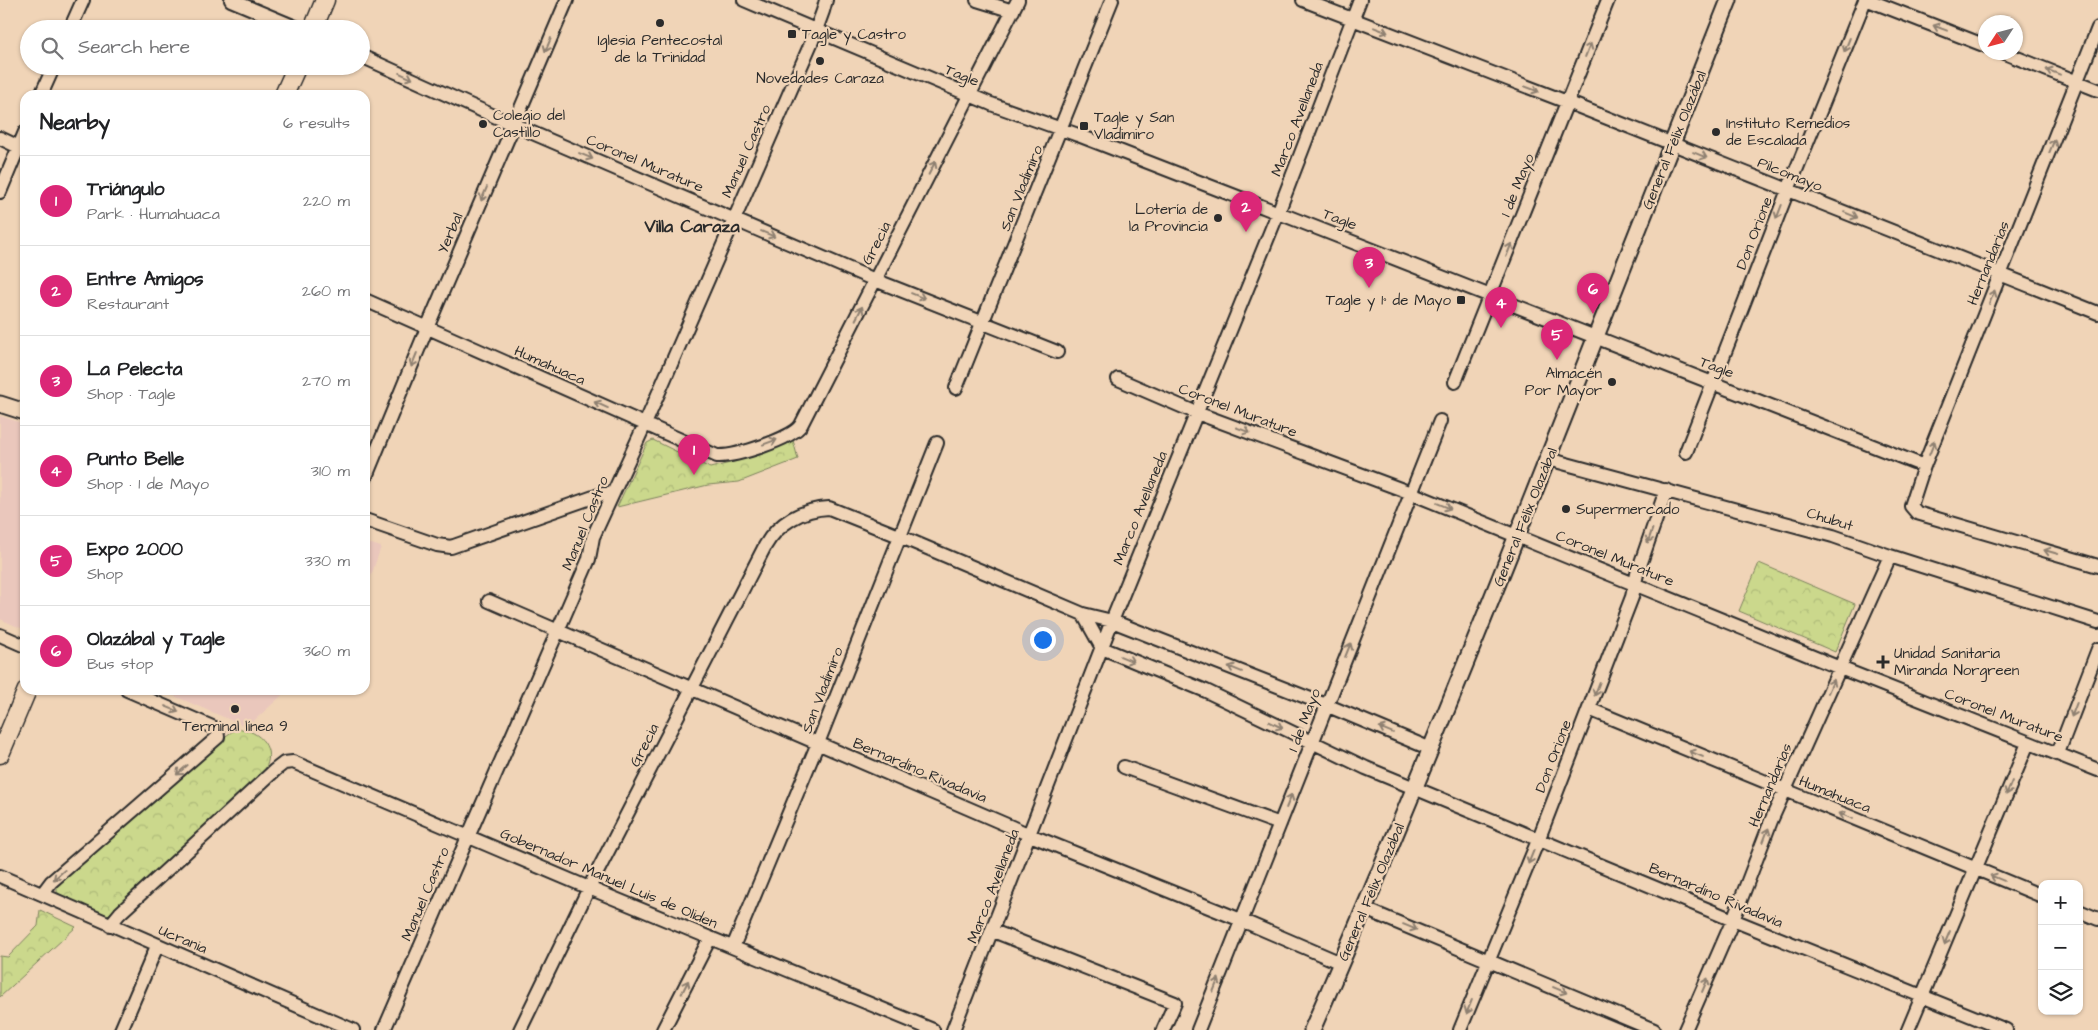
<!DOCTYPE html>
<meta charset="utf-8">
<style>
body{margin:0;font-family:"Architects Daughter",sans-serif;background:#f2f2f2;color:#202124}
.controls{position:absolute;right:15px;bottom:15px;display:grid;overflow:hidden;border-radius:10px;box-shadow:0 1px 4px #0004}
.controls button{width:45px;height:45px;display:grid;place-items:center;padding:0;border:0;border-bottom:1px solid #e0e0e0;background:#fff;color:#202124;font:25px sans-serif}
.compass{position:absolute;left:1978px;top:15px;width:45px;height:45px;border-radius:50%;background:#fff;box-shadow:0 1px 4px #0004;rotate:234deg}
.you{position:absolute;left:1042px;top:639px;width:18px;height:18px;margin:-12px;border:4px solid #fff;border-radius:50%;background:#1a73e8;box-shadow:0 0 0 8px #1a73e833}
.badge{display:grid;place-items:center;width:32px;height:32px;border-radius:50%;background:#db2777;color:#fff;font-size:16px;font-weight:700}
.pin{position:absolute;translate:-50% -41px;filter:drop-shadow(0 1px 2px #0008)}
.pin::after{content:'';position:absolute;top:26px;width:18px;height:15px;background:inherit;clip-path:polygon(0 0,100% 0,50% 100%)}
.list{margin:0;padding:0;list-style:none}
h2{display:flex;justify-content:space-between;align-items:center;height:65px;margin:0;padding:0 20px;font-size:21px}
h2 small{font-size:16px;font-weight:400;color:#757577}
.list li{display:grid;grid-template-columns:32px 1fr auto;gap:15px;align-items:center;box-sizing:border-box;height:90px;padding:0 20px;border-top:1px solid #e0e0e0}
.list b{display:block;font-size:19px;white-space:nowrap}
.list p{margin:0;font-size:16px;white-space:nowrap;color:#757577}
.list em{font-size:16px;font-style:normal;color:#757577}
.icon{flex:none;width:28px;height:28px;fill:none;stroke:currentColor;stroke-width:2;stroke-linecap:round;stroke-linejoin:round}
.map{position:relative;flex:none;width:2098px;height:1030px;overflow:hidden}
.search{position:absolute;background:#fff;box-shadow:0 1px 4px #0004;left:20px;top:20px;width:350px;height:55px;display:flex;align-items:center;gap:12px;box-sizing:border-box;padding:0 18px;border-radius:28px;color:#757577;font-size:19px}
.panel{position:absolute;background:#fff;box-shadow:0 1px 4px #0004;left:20px;top:90px;width:350px;height:605px;border-radius:15px}
.map>svg:first-child{display:block}
</style>
<div class="map">
<svg width="2098" height="1030" viewBox="0 0 2098 1030">
<defs>
<pattern id="park-crowns" width="20" height="18" patternUnits="userSpaceOnUse" patternTransform="scale(1.25)"><rect width="20" height="18" fill="#cbd88c"/><path d="M2 6a3 3 0 1 1 6 0M12 15a3 3 0 1 1 6 0" fill="none" stroke="#aeba79"/></pattern>
</defs>
<rect width="100%" height="100%" fill="#f0d4b7"/>
<filter id="ink" filterUnits="userSpaceOnUse"><feTurbulence type="fractalNoise" baseFrequency=".02" numOctaves="2"/><feDisplacementMap in="SourceGraphic" scale="10" xChannelSelector="R" yChannelSelector="G"/><feConvolveMatrix kernelMatrix="1 2 1 2 8 2 1 2 1" color-interpolation-filters="sRGB"/></filter>
<g filter="url(#ink)">
<path fill="#eac7bc" d="M0 416 25 424V630L0 619Z
M365 542 381 547 365 593Z
M160 690H288L247 727Z"/>
<path fill="url(#park-crowns)" stroke="#7b825c" d="M653 440 710 468 730 463 793 440 798 459 739 482 708 485 617 507 647 443Z
M1759 563 1855 604 1835 652 1739 611Z
M241 729C265 733 277 754 262 774L107 916 61 895 57 892V883L223 738 233 731Z
M40 910 76 927 0 997V956L8 957 38 926Z"/>
<g fill="none" stroke-linecap="round" stroke-linejoin="round">
<g stroke="#2b2b2b" stroke-width="16">
<path id="minor" d="M231 0 300 29
M744 0 991 104 1078 135 1243 199 1924 466
M977 0 1013 11
M1303 0 1567 102 2098 313
M1868 0 1986 46
M2098 28 1924 466 1911 506 1917 513 2098 566
M70 29 83 0
M2002 52 2098 90
M361 56 514 125 875 280 1057 352
M41 95 54 66
M0 138 25 150
M0 192 25 132
M365 300 717 456C735 457 792 439 801 425L1018 0
M1118 379 1197 413 1411 493 1840 668 2098 770
M1455 382 1608 0
M956 388 1112 0
M1686 452 1788 190 1865 0
M1548 459 1833 536 1890 556 2098 622
M365 479 427 328 567 0
M365 520 437 545 451 547 602 494H613
M489 601 1030 835 1241 920 1341 963
M1083 614 1102 648 1206 691 1366 768 1733 920 2006 1030
M0 635 25 646
M1589 709 2042 896
M2058 753 2098 649
M1124 767 1280 824
M0 876 353 1030
M42 894 51 882 218 737 217 729 127 690
M1365 909 1654 1030
M2079 911 2098 919
M110 925 120 913 275 770 284 763 293 762 589 888 933 1030
M993 931 1175 1003 1163 1030
M733 947 818 743 937 443
M121 1030 157 946
M384 1030 589 559 593 537 645 424 812 41 823 11 826 0
M520 1030 589 888 765 546C778 523 802 509 829 508L899 536 1083 614 1112 621 1326 705 1431 749
M663 1030 710 938
M953 1030 1112 621 1278 213 1360 0
M1198 1030 1440 421
M1460 1030 1539 838 1632 597 1637 574 1666 490
M1685 1030 1733 920 1771 821 1890 556
M1908 1030 2028 743"/>
</g>
<g stroke="#2b2b2b" stroke-width="19">
<path id="tertiary" d="M0 404 25 412
M1312 1030C1460 690 1592 344 1729 0"/>
</g>
<g stroke="#2b2b2b" stroke-width="21">
<path id="secondary" d="M313 29 325 0
M284 95 297 66
M0 754 27 690"/>
</g>
<use href="#minor" stroke="#f0d4b7" stroke-width="12"/>
<use href="#tertiary" stroke="#f0d4b7" stroke-width="15"/>
<use href="#secondary" stroke="#f0d4b7" stroke-width="18"/>
</g>
<defs><path id="oneway-shaft" d="M-6 0H5M1.5-3L5.5 0L1.5 3" fill="none" stroke-width="1.6" stroke-linecap="round" stroke-linejoin="round" transform="scale(1.25)"/></defs>
<g stroke="#8e8071">
<use href="#oneway-shaft" transform="translate(1940 28) rotate(-159)"/>
<use href="#oneway-shaft" transform="translate(1381 30) rotate(21)"/>
<use href="#oneway-shaft" transform="translate(548 45) rotate(113)"/>
<use href="#oneway-shaft" transform="translate(1847 45) rotate(112)"/>
<use href="#oneway-shaft" transform="translate(1588 50) rotate(-68)"/>
<use href="#oneway-shaft" transform="translate(2053 72) rotate(-159)"/>
<use href="#oneway-shaft" transform="translate(406 76) rotate(24)"/>
<use href="#oneway-shaft" transform="translate(1532 89) rotate(21)"/>
<use href="#oneway-shaft" transform="translate(2052 146) rotate(-68)"/>
<use href="#oneway-shaft" transform="translate(1700 155) rotate(22)"/>
<use href="#oneway-shaft" transform="translate(586 156) rotate(23)"/>
<use href="#oneway-shaft" transform="translate(932 168) rotate(-63)"/>
<use href="#oneway-shaft" transform="translate(484 194) rotate(113)"/>
<use href="#oneway-shaft" transform="translate(1779 212) rotate(111)"/>
<use href="#oneway-shaft" transform="translate(1851 215) rotate(22)"/>
<use href="#oneway-shaft" transform="translate(768 234) rotate(23)"/>
<use href="#oneway-shaft" transform="translate(1509 250) rotate(-68)"/>
<use href="#oneway-shaft" transform="translate(918 296) rotate(22)"/>
<use href="#oneway-shaft" transform="translate(1992 297) rotate(-68)"/>
<use href="#oneway-shaft" transform="translate(859 313) rotate(-63)"/>
<use href="#oneway-shaft" transform="translate(414 360) rotate(112)"/>
<use href="#oneway-shaft" transform="translate(601 405) rotate(-156)"/>
<use href="#oneway-shaft" transform="translate(1243 430) rotate(20)"/>
<use href="#oneway-shaft" transform="translate(770 442) rotate(-20)"/>
<use href="#oneway-shaft" transform="translate(1932 448) rotate(-68)"/>
<use href="#oneway-shaft" transform="translate(1444 506) rotate(22)"/>
<use href="#oneway-shaft" transform="translate(1650 536) rotate(109)"/>
<use href="#oneway-shaft" transform="translate(2051 552) rotate(-164)"/>
<use href="#oneway-shaft" transform="translate(1348 650) rotate(-68)"/>
<use href="#oneway-shaft" transform="translate(1127 659) rotate(22)"/>
<use href="#oneway-shaft" transform="translate(1235 669) rotate(-158)"/>
<use href="#oneway-shaft" transform="translate(1831 686) rotate(-66)"/>
<use href="#oneway-shaft" transform="translate(1597 689) rotate(111)"/>
<use href="#oneway-shaft" transform="translate(172 709) rotate(23)"/>
<use href="#oneway-shaft" transform="translate(2074 710) rotate(111)"/>
<use href="#oneway-shaft" transform="translate(1276 725) rotate(26)"/>
<use href="#oneway-shaft" transform="translate(1386 730) rotate(-157)"/>
<use href="#oneway-shaft" transform="translate(1696 754) rotate(-157)"/>
<use href="#oneway-shaft" transform="translate(182 770) rotate(139)"/>
<use href="#oneway-shaft" transform="translate(2009 788) rotate(113)"/>
<use href="#oneway-shaft" transform="translate(1289 801) rotate(-68)"/>
<use href="#oneway-shaft" transform="translate(1846 816) rotate(-158)"/>
<use href="#oneway-shaft" transform="translate(1766 835) rotate(-69)"/>
<use href="#oneway-shaft" transform="translate(1531 857) rotate(112)"/>
<use href="#oneway-shaft" transform="translate(59 875) rotate(139)"/>
<use href="#oneway-shaft" transform="translate(1997 878) rotate(-158)"/>
<use href="#oneway-shaft" transform="translate(1410 927) rotate(22)"/>
<use href="#oneway-shaft" transform="translate(1947 938) rotate(113)"/>
<use href="#oneway-shaft" transform="translate(1216 985) rotate(-68)"/>
<use href="#oneway-shaft" transform="translate(1705 985) rotate(-67)"/>
<use href="#oneway-shaft" transform="translate(685 987) rotate(-63)"/>
<use href="#oneway-shaft" transform="translate(1560 990) rotate(23)"/>
<use href="#oneway-shaft" transform="translate(1469 1007) rotate(112)"/>
</g>
</g>
<g fill="#2b2b2b" stroke="#f0d4b7" stroke-width="2">
<circle cx="660" cy="23" r="5"/>
<rect x="787" y="29" width="10" height="10" rx="2.5"/>
<circle cx="820" cy="61" r="5"/>
<circle cx="483" cy="124" r="5"/>
<rect x="1079" y="121" width="10" height="10" rx="2.5"/>
<circle cx="1716" cy="132" r="5"/>
<circle cx="1218" cy="218" r="5"/>
<rect x="1456" y="295" width="10" height="10" rx="2.5"/>
<circle cx="1612" cy="382" r="5"/>
<circle cx="1566" cy="509" r="5"/>
<path d="M1880.5 654.5h5v5h5v5h-5v5h-5v-5h-5v-5h5z"/>
<circle cx="235" cy="709" r="5"/>
</g>
<g text-anchor="middle" stroke-width="4.5" stroke-linejoin="round" paint-order="stroke">
<g font-size="15" fill="#2b2b2b" stroke="#f0d4b7" text-anchor="start">
<text x="802" y="39">Tagle y Castro</text>
<text x="660" y="45" text-anchor="middle">Iglesia Pentecostal<tspan x="660" dy="17">de la Trinidad</tspan></text>
<text x="820" y="83" text-anchor="middle">Novedades Caraza</text>
<text x="493" y="120">Colegio del<tspan x="493" dy="17">Castillo</tspan></text>
<text x="1094" y="122">Tagle y San<tspan x="1094" dy="17">Vladimiro</tspan></text>
<text x="1726" y="128">Instituto Remedios<tspan x="1726" dy="17">de Escalada</tspan></text>
<text x="1208" y="214" text-anchor="end">Lotería de<tspan x="1208" dy="17">la Provincia</tspan></text>
<text x="1451" y="305" text-anchor="end">Tagle y 1° de Mayo</text>
<text x="1602" y="378" text-anchor="end">Almacén<tspan x="1602" dy="17">Por Mayor</tspan></text>
<text x="1576" y="514">Supermercado</text>
<text x="1894" y="658">Unidad Sanitaria<tspan x="1894" dy="17">Miranda Norgreen</tspan></text>
<text x="235" y="731" text-anchor="middle">Terminal línea 9</text>
</g>
<g font-size="15" fill="#2b2b2b" stroke="#f0d4b7">
<text transform="translate(962 75) rotate(22)" y="5">Tagle</text>
<text transform="translate(1297 119) rotate(-69)" y="5">Marco Avellaneda</text>
<text transform="translate(1674 140) rotate(-68)" y="5">General Félix Olazábal</text>
<text transform="translate(746 151) rotate(-66)" y="5">Manuel Castro</text>
<text transform="translate(645 163) rotate(23)" y="5">Coronel Murature</text>
<text transform="translate(1790 174) rotate(22)" y="5">Pilcomayo</text>
<text transform="translate(1517 185) rotate(-68)" y="5">1 de Mayo</text>
<text transform="translate(1021 188) rotate(-68)" y="5">San Vladimiro</text>
<text transform="translate(1340 219) rotate(21)" y="5">Tagle</text>
<text transform="translate(450 233) rotate(-67)" y="5">Yerbal</text>
<text transform="translate(1754 233) rotate(-69)" y="5">Don Orione</text>
<text transform="translate(876 243) rotate(-63)" y="5">Grecia</text>
<text transform="translate(1988 263) rotate(-68)" y="5">Hernandarias</text>
<text transform="translate(550 365) rotate(24)" y="5">Humahuaca</text>
<text transform="translate(1717 367) rotate(21)" y="5">Tagle</text>
<text transform="translate(1238 410) rotate(21)" y="5">Coronel Murature</text>
<text transform="translate(1140 508) rotate(-68)" y="5">Marco Avellaneda</text>
<text transform="translate(1525 517) rotate(-68)" y="5">General Félix Olazábal</text>
<text transform="translate(1830 519) rotate(17)" y="5">Chubut</text>
<text transform="translate(585 523) rotate(-68)" y="5">Manuel Castro</text>
<text transform="translate(1615 558) rotate(22)" y="5">Coronel Murature</text>
<text transform="translate(822 690) rotate(-69)" y="5">San Vladimiro</text>
<text transform="translate(2004 715) rotate(21)" y="5">Coronel Murature</text>
<text transform="translate(1304 720) rotate(-69)" y="5">1 de Mayo</text>
<text transform="translate(644 745) rotate(-63)" y="5">Grecia</text>
<text transform="translate(1553 756) rotate(-69)" y="5">Don Orione</text>
<text transform="translate(920 770) rotate(23)" y="5">Bernardino Rivadavia</text>
<text transform="translate(1770 785) rotate(-67)" y="5">Hernandarias</text>
<text transform="translate(1835 794) rotate(22)" y="5">Humahuaca</text>
<text transform="translate(609 878) rotate(23)" y="5">Gobernador Manuel Luis de Oliden</text>
<text transform="translate(993 886) rotate(-69)" y="5">Marco Avellaneda</text>
<text transform="translate(1371 892) rotate(-67)" y="5">General Félix Olazábal</text>
<text transform="translate(425 894) rotate(-67)" y="5">Manuel Castro</text>
<text transform="translate(1716 895) rotate(23)" y="5">Bernardino Rivadavia</text>
<text transform="translate(183 939) rotate(23)" y="5">Ucrania</text>
</g>
<g font-size="18" font-weight="bold" fill="#2b2b2b" stroke="#f0d4b7">
<text x="692" y="232">Villa Caraza</text>
</g>
</g>
</svg>
<div class="controls">
<button>+</button>
<button>−</button>
<button><svg class="icon" aria-label="layers" viewBox="0 0 24 24"><path d="M12 4l9 5-9 5-9-5zM3 14l9 5 9-5"/></svg></button>
</div>
<svg class="compass" viewBox="-18 -18 36 36"><path d="M0-13l5 13h-10z" fill="#e53935"/><path d="M0 13l5-13h-10z" fill="#757577"/></svg>
<div class="you"></div>
<div class="pin badge" style="left:694px;top:475px">1</div>
<div class="pin badge" style="left:1246px;top:232px">2</div>
<div class="pin badge" style="left:1369px;top:288px">3</div>
<div class="pin badge" style="left:1501px;top:328px">4</div>
<div class="pin badge" style="left:1557px;top:360px">5</div>
<div class="pin badge" style="left:1593px;top:314px">6</div>
<div class="search"><svg class="icon" aria-label="search" viewBox="0 0 24 24"><circle cx="10" cy="10" r="6"/><path d="M15 15l6 6"/></svg>Search here</div>
<section class="panel">
<h2>Nearby<small>6 results</small></h2>
<ul class="list">
<li><span class="badge">1</span><div><b>Triángulo</b><p>Park · Humahuaca</p></div><em>220 m</em></li>
<li><span class="badge">2</span><div><b>Entre Amigos</b><p>Restaurant</p></div><em>260 m</em></li>
<li><span class="badge">3</span><div><b>La Pelecta</b><p>Shop · Tagle</p></div><em>270 m</em></li>
<li><span class="badge">4</span><div><b>Punto Belle</b><p>Shop · 1 de Mayo</p></div><em>310 m</em></li>
<li><span class="badge">5</span><div><b>Expo 2000</b><p>Shop</p></div><em>330 m</em></li>
<li><span class="badge">6</span><div><b>Olazábal y Tagle</b><p>Bus stop</p></div><em>360 m</em></li>
</ul>
</section>
</div>
